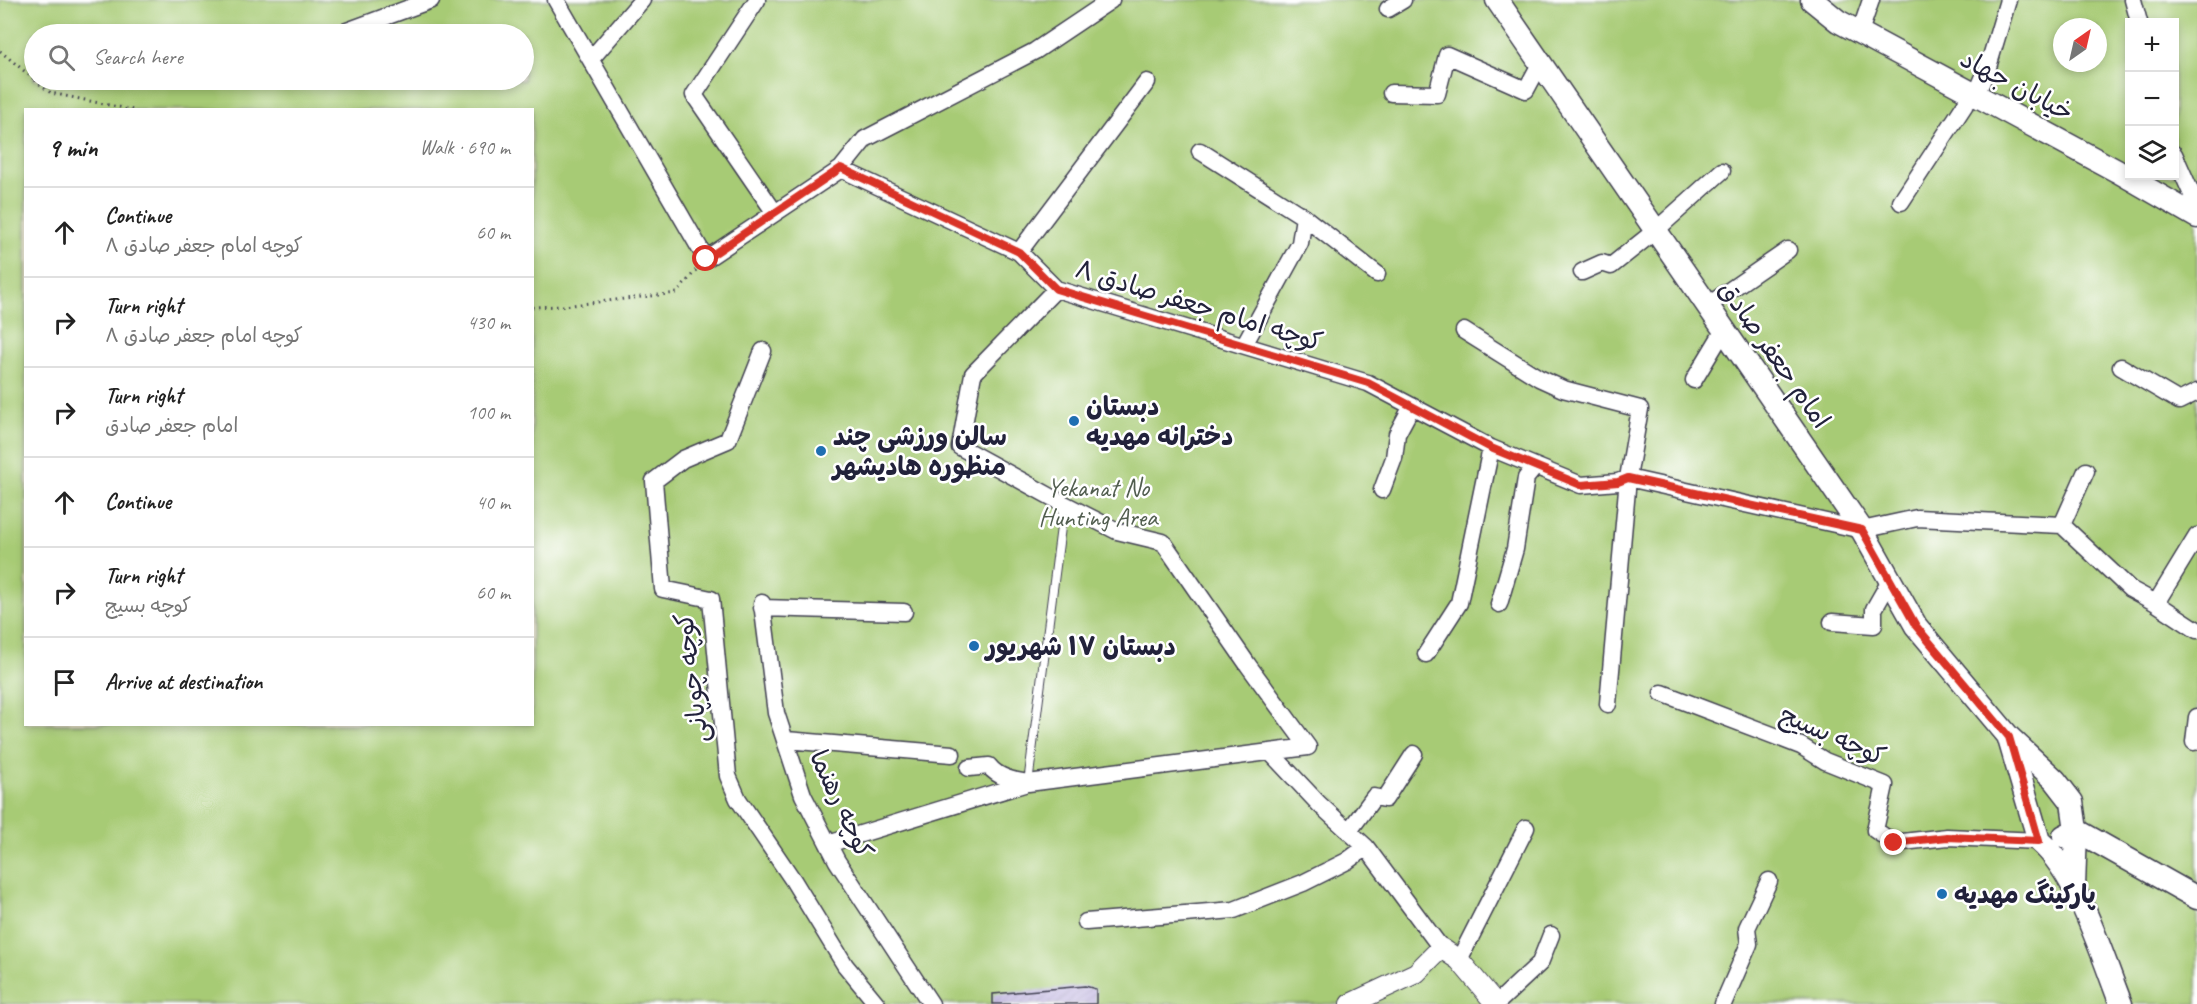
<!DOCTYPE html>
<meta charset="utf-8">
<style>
body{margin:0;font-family:Caveat,"Playpen Sans Arabic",sans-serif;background:#f2f2f2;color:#222}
.controls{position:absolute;right:18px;top:18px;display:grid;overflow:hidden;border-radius:0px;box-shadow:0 3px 9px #0003}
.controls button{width:54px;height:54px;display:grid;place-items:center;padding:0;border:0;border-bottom:2px solid #e0e0e0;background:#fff;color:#222;font:30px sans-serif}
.compass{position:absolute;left:2053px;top:18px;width:54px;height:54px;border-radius:50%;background:#fff;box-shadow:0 3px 9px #0003;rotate:34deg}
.stop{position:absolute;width:18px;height:18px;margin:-14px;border:4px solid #d93025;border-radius:50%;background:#fff}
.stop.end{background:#d93025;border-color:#fff;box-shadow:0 2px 6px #0008}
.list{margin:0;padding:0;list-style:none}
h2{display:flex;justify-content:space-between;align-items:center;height:78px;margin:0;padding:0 24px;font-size:26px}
h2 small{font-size:20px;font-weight:400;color:#767676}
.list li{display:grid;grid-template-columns:39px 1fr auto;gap:18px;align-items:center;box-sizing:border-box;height:90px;padding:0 24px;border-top:2px solid #e0e0e0}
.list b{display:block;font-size:22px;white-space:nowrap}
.list p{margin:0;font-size:20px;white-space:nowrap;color:#767676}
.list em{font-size:20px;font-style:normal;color:#767676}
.icon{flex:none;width:33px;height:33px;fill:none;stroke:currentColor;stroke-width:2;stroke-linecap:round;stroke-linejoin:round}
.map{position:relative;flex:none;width:2197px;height:1004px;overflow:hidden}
.search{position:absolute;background:#fff;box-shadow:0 3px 9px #0003;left:24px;top:24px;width:510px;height:66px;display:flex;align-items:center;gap:15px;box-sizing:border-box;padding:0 21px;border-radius:33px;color:#767676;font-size:22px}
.panel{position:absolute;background:#fff;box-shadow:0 3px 9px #0003;left:24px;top:108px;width:510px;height:618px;border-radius:0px}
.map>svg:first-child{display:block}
</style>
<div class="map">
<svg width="2197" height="1004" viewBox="0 0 2197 1004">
<defs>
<pattern id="building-hatch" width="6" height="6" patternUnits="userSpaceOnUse" patternTransform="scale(1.5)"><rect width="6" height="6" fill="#baaede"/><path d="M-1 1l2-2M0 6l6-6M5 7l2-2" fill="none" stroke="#a095bf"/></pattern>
</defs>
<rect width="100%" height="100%" fill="#fff"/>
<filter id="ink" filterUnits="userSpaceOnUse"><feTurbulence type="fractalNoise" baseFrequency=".0167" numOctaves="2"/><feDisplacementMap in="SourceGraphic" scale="12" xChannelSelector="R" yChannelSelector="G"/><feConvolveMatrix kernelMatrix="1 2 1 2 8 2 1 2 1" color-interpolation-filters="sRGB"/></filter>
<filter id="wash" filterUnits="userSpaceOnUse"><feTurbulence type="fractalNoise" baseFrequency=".008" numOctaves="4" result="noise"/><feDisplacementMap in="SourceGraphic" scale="24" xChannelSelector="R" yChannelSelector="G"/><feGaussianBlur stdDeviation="1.35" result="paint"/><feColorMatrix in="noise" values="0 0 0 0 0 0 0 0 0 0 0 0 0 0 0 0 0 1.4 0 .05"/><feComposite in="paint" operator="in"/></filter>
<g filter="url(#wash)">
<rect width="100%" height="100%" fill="#eee7cc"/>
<path fill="#a7cb75" stroke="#647658" stroke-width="1.5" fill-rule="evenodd" d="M0 0H2197V1004H0ZM2130 22H2174V176H2130ZM2062 27H2098V63H2062ZM34 34H524V80H34ZM26 110H532V724H26Z"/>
<g id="blocks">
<path fill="url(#building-hatch)" d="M1085 986 1096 989V1004H993V994Z"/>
</g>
</g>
<g filter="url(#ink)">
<use href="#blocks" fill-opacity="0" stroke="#414051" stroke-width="1.5"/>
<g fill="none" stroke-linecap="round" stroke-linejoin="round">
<g stroke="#414051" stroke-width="10">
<path id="service" d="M1028 783 1064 504"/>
</g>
<g stroke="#414051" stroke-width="19">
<path id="minor" d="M556 0 706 259 841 169 1019 252 1056 289 1368 383 1491 448 1581 485 1618 482 1628 478 1862 530 1917 518 2062 525 2130 589 2156 603 2197 630
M757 0 694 95 775 213
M2133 0 2139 22
M1388 9 1403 0
M1860 32 1871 0
M339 34 431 0
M591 59 642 0
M1391 93 1437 94 1447 55 1526 90 1540 64
M1200 151 1304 217 1377 274
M2174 154 2197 206
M841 169 865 139 1035 51 1111 0
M1901 202 1966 103 1976 95 1988 67 2008 0
M1019 252 1147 82
M1582 272 1602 263 1611 266 1655 231 1722 171
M1707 306 1788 250
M1464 331 1539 378 1563 389 1640 409 1628 478 1608 704
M1244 345 1300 243 1304 217
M763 351 728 440 683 459 654 481 663 589 711 599 728 776 738 799 793 880 845 965 877 1004
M2121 367 2179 401 2197 392
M1694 380 1724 330
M1382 490 1394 458 1397 434 1412 406
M2062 525 2086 471
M762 603 776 713 803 795 837 861 931 1004
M2156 603 2197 536
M1499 604 1515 549 1526 478 1535 467
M762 608 904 612
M1832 622 1874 625V609L1890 581
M1426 654 1459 603 1491 448
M1662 693 1801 746 1825 761 1885 785 1875 830 1894 843 1947 837 2039 841
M786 740 952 754
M2194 742 2197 717
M1271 753 1319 804 1366 847 1441 948
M969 768 989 766C998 778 1015 781 1028 783L1308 747 1248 665 1163 542 1117 531 1064 504 960 447 973 374 1056 289
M1349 831 1374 797 1385 799 1414 754
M828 844 1024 784
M1086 922 1234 910 1303 883 1347 861 1366 847
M1459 960 1526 828
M1496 1004 1540 963 1551 935
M1723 1004 1749 944 1747 928 1769 881"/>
</g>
<g stroke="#414051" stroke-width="22">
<path id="tertiary" d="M1350 1004 1416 973 1441 948 1459 960 1496 1004"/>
</g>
<g stroke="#414051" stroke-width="25">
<path id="secondary" d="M1497 0 1862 530 1916 626 2009 737 2055 780 2072 802 2076 830 2074 886
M1812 0 1838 21 2117 171 2197 217
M2009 739 2039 841C2078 874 2102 956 2121 1004
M2064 836 2076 830 2197 898"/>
</g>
<path stroke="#414051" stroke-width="3" stroke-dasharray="1.5 4.5" stroke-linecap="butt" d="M0 51 34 79
M35 80 51 93 133 110
M532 307 563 306 677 293 696 270"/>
<use href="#service" stroke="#fff" stroke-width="8"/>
<use href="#minor" stroke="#fff" stroke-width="16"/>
<use href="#tertiary" stroke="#fff" stroke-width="20"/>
<use href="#secondary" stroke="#fff" stroke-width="22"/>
</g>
</g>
<g fill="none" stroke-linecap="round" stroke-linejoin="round" filter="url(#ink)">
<path stroke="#d93025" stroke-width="8" d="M706 259 841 168 1019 252 1056 289 1368 383 1491 448 1581 485 1618 482 1628 478 1862 530 1916 626 2009 737 2039 841 1947 837 1894 843"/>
</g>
<g fill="#1f6fb2" stroke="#fff" stroke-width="2">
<circle cx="1074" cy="421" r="6"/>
<circle cx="821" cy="451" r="6"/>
<circle cx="974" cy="646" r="6"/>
<circle cx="1942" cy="894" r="6"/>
</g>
<g text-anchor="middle" stroke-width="5" stroke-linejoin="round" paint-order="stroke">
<g font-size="26" fill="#22223b" stroke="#fff">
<text transform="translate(2017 85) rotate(28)" y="9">خیابان جهاد</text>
<text transform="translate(1199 305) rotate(17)" y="9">کوچه امام جعفر صادق ۸</text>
<text transform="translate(1775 354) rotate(55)" y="9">امام جعفر صادق</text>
<text transform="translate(691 678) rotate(-97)" y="9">کوچه چوپانی</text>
<text transform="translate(1833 735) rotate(24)" y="9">کوچه بسیج</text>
<text transform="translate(842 804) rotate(65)" y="9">کوچه رهنما</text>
</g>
<g font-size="26" font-weight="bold" fill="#22223b" stroke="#fff" text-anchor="start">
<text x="1086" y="415">دبستان<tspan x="1086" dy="30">دخترانه مهدیه</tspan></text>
<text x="833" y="445">سالن ورزشی چند<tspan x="833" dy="30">منظوره هادیشهر</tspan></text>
<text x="986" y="655">دبستان ۱۷ شهریور</text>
<text x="1954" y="903">پارکینگ مهدیه</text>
</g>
<g font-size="26" fill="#515d4f" stroke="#fff">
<text x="1098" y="496">Yekanat No<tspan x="1098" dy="30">Hunting Area</tspan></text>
</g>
</g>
</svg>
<div class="controls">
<button>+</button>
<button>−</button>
<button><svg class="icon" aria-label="layers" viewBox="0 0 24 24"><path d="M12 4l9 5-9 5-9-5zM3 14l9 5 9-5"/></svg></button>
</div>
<svg class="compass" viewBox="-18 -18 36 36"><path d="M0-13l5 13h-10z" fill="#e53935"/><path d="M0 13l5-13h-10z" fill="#767676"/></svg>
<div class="stop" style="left:706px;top:259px"></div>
<div class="stop end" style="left:1894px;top:843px"></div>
<div class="search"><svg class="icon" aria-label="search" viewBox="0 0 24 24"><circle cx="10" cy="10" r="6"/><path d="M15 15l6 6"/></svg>Search here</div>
<section class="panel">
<h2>9 min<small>Walk · 690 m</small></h2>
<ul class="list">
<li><svg class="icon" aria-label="ahead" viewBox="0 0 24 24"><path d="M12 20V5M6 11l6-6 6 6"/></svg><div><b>Continue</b><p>کوچه امام جعفر صادق ۸</p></div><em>60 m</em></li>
<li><svg class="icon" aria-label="right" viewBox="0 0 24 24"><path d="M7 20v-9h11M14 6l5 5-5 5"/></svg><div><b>Turn right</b><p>کوچه امام جعفر صادق ۸</p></div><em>430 m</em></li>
<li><svg class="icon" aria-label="right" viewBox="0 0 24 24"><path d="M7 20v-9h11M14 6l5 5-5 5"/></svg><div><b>Turn right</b><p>امام جعفر صادق</p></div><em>100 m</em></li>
<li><svg class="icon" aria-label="ahead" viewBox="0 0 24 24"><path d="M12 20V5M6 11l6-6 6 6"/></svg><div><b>Continue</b></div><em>40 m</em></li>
<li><svg class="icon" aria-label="right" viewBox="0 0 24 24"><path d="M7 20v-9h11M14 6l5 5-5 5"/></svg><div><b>Turn right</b><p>کوچه بسیج</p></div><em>60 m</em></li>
<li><svg class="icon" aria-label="arrive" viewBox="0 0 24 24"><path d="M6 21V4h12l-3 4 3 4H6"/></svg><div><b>Arrive at destination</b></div></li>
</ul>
</section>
</div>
